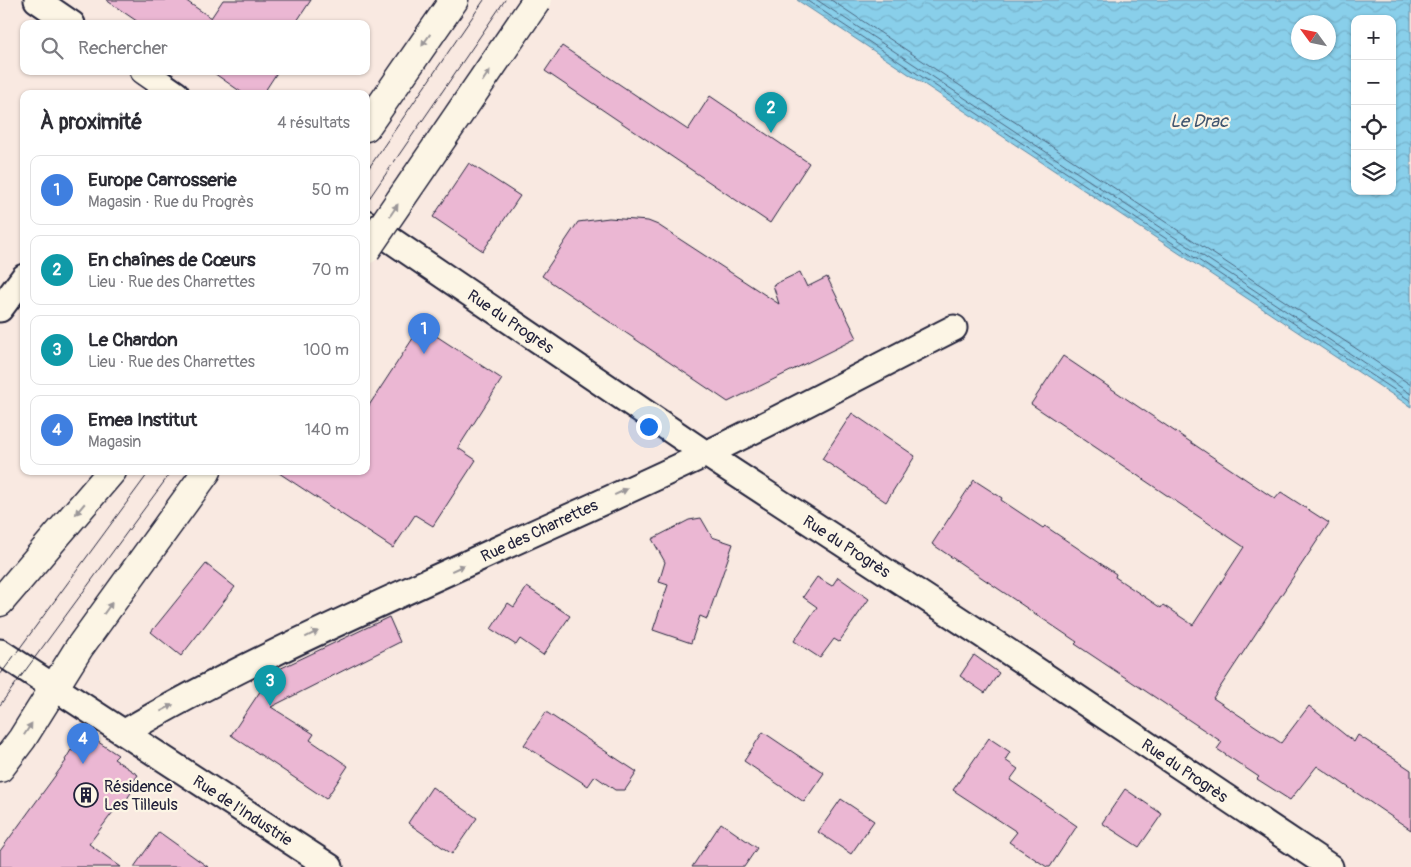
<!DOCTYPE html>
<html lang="fr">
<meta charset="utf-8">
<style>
body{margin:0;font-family:Pangolin,sans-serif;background:#f2f2f3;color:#2b2b33}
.controls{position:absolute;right:15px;top:15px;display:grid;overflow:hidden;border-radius:10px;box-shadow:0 1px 4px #0004}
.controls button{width:45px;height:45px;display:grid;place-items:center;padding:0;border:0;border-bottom:1px solid #e1e1e2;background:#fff;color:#2b2b33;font:25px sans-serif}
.compass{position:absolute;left:1291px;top:15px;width:45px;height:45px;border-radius:50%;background:#fff;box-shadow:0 1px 4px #0004;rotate:303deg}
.you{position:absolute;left:648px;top:426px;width:18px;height:18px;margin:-12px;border:4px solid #fff;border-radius:50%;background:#1a73e8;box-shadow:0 0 0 8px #1a73e833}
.badge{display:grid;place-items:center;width:32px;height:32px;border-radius:50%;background:#db2777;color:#fff;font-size:16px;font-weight:700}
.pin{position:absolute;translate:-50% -41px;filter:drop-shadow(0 1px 2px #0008)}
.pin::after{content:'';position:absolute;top:26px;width:18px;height:15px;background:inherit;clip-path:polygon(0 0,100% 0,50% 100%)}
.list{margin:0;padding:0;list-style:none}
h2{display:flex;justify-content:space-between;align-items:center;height:65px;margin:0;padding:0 20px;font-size:21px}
h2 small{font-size:16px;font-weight:400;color:#7c7c81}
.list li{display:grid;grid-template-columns:32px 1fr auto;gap:15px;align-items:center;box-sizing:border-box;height:70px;margin:0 10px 10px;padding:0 10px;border:1px solid #e1e1e2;border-radius:10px}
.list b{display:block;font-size:19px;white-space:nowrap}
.list p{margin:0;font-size:16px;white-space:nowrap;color:#7c7c81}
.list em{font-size:16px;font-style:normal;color:#7c7c81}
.icon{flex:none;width:28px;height:28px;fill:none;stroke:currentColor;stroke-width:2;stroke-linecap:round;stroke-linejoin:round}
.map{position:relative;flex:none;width:1411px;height:867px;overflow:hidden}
.search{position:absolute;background:#fff;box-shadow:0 1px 4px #0004;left:20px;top:20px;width:350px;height:55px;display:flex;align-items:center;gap:12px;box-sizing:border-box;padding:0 18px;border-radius:10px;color:#7c7c81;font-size:19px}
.panel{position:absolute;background:#fff;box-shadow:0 1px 4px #0004;left:20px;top:90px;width:350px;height:385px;border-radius:10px}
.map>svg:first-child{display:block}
</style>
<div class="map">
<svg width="1411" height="867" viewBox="0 0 1411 867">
<defs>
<pattern id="water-waves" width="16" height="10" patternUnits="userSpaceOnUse" patternTransform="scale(1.25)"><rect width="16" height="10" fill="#89cfea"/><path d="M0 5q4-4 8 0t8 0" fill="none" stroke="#76b1ca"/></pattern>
</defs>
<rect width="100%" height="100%" fill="#f9e9e1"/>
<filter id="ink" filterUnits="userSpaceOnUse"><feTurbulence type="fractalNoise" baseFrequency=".02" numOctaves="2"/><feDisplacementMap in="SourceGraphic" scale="10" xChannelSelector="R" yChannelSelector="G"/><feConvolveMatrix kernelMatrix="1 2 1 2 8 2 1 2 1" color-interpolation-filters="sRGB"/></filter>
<g filter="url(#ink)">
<path fill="url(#water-waves)" stroke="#608aa4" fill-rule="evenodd" d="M797 0H1411V407ZM1355 19H1392V191H1355ZM1298 22H1328V52H1298Z"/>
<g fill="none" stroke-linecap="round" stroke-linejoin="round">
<path stroke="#4b6781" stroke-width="1" d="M806 0 1411 401
M817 0 1411 394
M831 0 1411 385"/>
</g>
<path fill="#ebb7d3" stroke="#22223b" d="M106 0H185L211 18 223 0H311L295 24H141Z
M562 46 688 130 710 96 809 163 770 223 545 71Z
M211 71H278L263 94H244Z
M469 163 520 196 483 251 433 217Z
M609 218 648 221 658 225 779 304 773 285 800 272 807 287 827 277 857 338 728 402 542 276 578 222Z
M421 326 502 379 458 448 476 460 433 526 415 515 393 548 276 471H366V410Z
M1063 356 1275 499 1281 492 1329 523 1213 698 1281 743 1309 706 1354 742 1358 735 1411 770V830L1317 766 1290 800 1257 779 1259 777 1217 749 1222 742 1075 644 1077 642 932 544 974 480 1002 498 1001 500 1043 528 1045 526 1116 574 1115 577 1161 608 1163 605 1193 625 1244 547 1031 404Z
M852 413 915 456 886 502 822 459Z
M701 518 712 537 733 544 707 619 700 616 691 643 653 630 668 585 659 582 665 562 652 539 689 520Z
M206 564 235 587 181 656 151 632Z
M817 577 832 586 838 577 869 599 839 642 834 639 820 658 794 641 817 607 803 597Z
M527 587 570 616 543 655 520 639 516 645 491 629 508 603 514 607Z
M389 617 400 642 271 707 314 734 310 740 348 766 326 799 231 735 273 672Z
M974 655 999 673 985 693 960 676Z
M546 712 637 772 625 790H615L595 776 588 786 524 745Z
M763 732 824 773 804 802 744 761Z
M86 734 118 755 114 759 138 775 133 782 137 784 122 806 119 804 89 844 121 867H0V851L66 761 65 760 71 750 73 751Z
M989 738 1010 752 1005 760 1018 769 1010 780 1077 826 1050 867H1047L1009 842 1017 832 953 790Z
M432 787 477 818 452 854 408 823Z
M1125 789 1162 814 1139 847 1102 823Z
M841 799 874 821 851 854 818 832Z
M721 823 757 848 744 867H692Z
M159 832 208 867H134Z"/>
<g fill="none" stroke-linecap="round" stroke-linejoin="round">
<g stroke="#22223b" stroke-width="29">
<path id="street" d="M37 0 72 24
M143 71 176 94
M366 223 706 454 1024 662 1330 867
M0 309 24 277
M0 652 330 867
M125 732C246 661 376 606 503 547 571 516 639 486 706 454 789 414 871 370 954 328"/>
</g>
<g stroke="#22223b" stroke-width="31">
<path id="secondary" d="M366 127 454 0
M0 602 112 471
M0 768 22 739 79 648 207 471"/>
</g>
<use href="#street" stroke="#fcf5e5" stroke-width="25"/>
<use href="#secondary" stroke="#fcf5e5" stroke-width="28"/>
<path stroke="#22223b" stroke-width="1" d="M366 172 484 0
M366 203 505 0
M0 675 150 471
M0 705 172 471"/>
<g stroke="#22223b" stroke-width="31" stroke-linecap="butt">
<path id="secondary-bridge" d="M366 250 537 0"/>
</g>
<use href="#secondary-bridge" stroke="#fcf5e5" stroke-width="28"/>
</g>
<defs><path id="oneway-solid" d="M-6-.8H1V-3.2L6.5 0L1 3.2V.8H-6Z" transform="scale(1.25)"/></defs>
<g fill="#9a9698">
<use href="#oneway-solid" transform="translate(426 40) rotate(125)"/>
<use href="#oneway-solid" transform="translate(486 76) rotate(-56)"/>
<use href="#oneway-solid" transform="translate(394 210) rotate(-56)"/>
<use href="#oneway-solid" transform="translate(621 492) rotate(-25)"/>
<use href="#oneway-solid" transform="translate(80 509) rotate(130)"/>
<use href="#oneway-solid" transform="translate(458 568) rotate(-25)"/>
<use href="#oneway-solid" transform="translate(108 608) rotate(-54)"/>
<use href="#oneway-solid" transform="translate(312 634) rotate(-26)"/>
<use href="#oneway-solid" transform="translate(167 708) rotate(-28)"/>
<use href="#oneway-solid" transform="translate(28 729) rotate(-57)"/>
</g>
</g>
<defs>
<g id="building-ring" transform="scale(1.25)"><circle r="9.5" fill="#fcf5e5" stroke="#22223b" stroke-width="1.5"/><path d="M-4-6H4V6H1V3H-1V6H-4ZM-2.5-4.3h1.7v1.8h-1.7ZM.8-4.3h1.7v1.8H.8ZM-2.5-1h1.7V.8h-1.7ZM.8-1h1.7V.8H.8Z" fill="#22223b"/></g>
</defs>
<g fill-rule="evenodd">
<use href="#building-ring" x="86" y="795"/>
</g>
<g text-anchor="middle" stroke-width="4.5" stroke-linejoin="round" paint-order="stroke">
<g font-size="16" fill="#22223b" stroke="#fcf5e5">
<text transform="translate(511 321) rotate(34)" y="6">Rue du Progrès</text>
<text transform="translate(539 530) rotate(-25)" y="6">Rue des Charrettes</text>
<text transform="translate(847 546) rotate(33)" y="6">Rue du Progrès</text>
<text transform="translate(1185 770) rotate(34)" y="6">Rue du Progrès</text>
<text transform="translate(243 810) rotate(33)" y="6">Rue de l'Industrie</text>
</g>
<g font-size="16" fill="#22223b" stroke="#fcf5e5" text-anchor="start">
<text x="104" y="792">Résidence<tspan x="104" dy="18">Les Tilleuls</tspan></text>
</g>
<g font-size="18" font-style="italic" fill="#415670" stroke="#fcf5e5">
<text x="1199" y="127">Le Drac</text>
</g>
</g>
</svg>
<div class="controls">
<button>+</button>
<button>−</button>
<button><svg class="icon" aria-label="locate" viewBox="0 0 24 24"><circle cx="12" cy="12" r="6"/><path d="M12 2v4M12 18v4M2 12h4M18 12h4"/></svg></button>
<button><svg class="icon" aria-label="layers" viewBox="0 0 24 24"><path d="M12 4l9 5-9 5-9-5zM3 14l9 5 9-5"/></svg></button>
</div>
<svg class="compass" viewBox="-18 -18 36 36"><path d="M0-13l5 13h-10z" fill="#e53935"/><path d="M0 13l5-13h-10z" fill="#7c7c81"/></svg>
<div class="you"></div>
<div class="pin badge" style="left:424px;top:354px;background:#3f7fe0">1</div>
<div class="pin badge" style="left:771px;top:133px;background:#0f9aa8">2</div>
<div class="pin badge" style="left:270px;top:706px;background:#0f9aa8">3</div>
<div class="pin badge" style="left:83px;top:764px;background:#3f7fe0">4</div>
<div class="search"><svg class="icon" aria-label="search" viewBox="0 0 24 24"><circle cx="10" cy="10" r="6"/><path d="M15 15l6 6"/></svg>Rechercher</div>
<section class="panel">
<h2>À proximité<small>4 résultats</small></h2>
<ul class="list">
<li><span class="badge" style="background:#3f7fe0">1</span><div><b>Europe Carrosserie</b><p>Magasin · Rue du Progrès</p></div><em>50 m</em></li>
<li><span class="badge" style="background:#0f9aa8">2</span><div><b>En chaînes de Cœurs</b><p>Lieu · Rue des Charrettes</p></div><em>70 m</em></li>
<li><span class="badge" style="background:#0f9aa8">3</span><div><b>Le Chardon</b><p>Lieu · Rue des Charrettes</p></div><em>100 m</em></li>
<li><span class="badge" style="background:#3f7fe0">4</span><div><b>Emea Institut</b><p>Magasin</p></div><em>140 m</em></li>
</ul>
</section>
</div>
